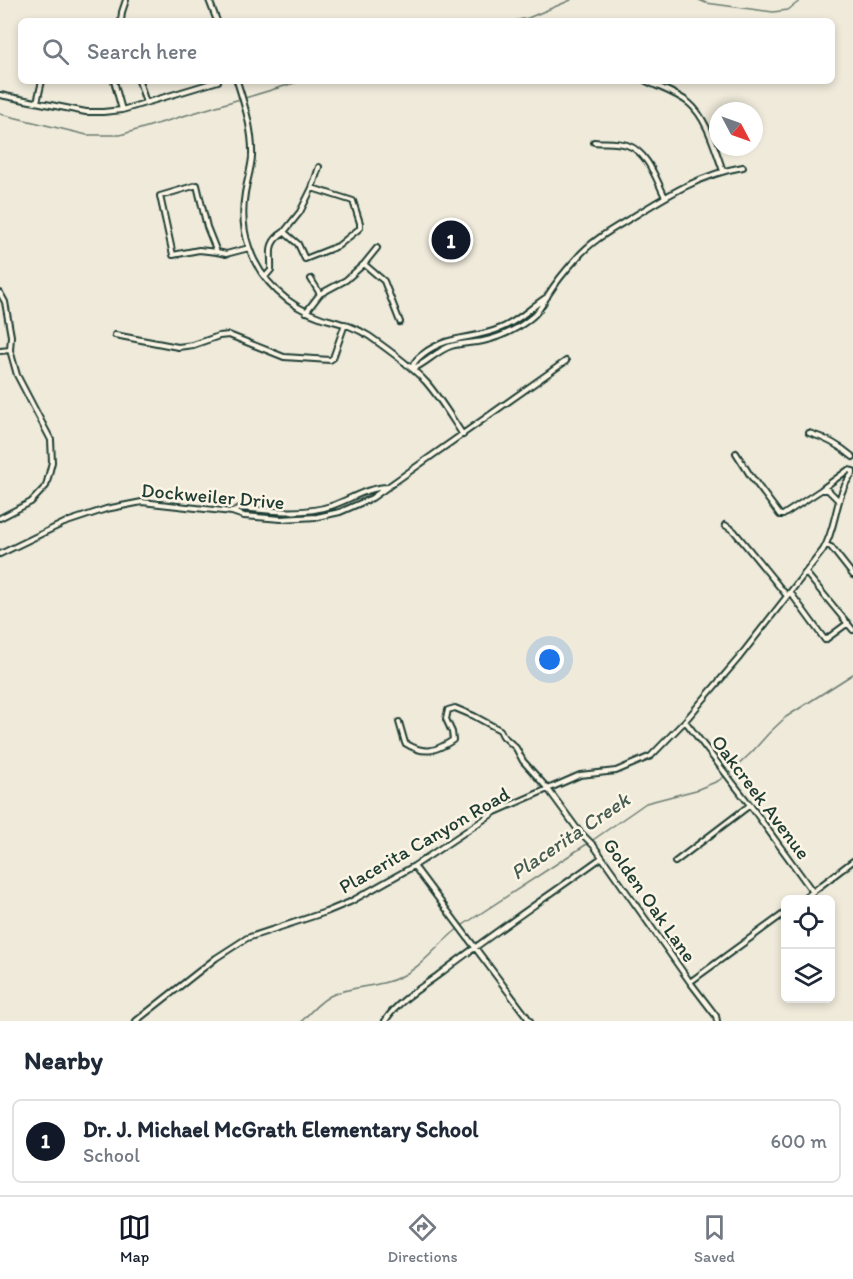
<!DOCTYPE html>
<style>
body{margin:0;font-family:Itim,sans-serif;background:#f6f6f7;color:#1f2937}
.controls{position:absolute;right:18px;bottom:18px;display:grid;overflow:hidden;border-radius:9px;box-shadow:0 3px 9px #0003}
.controls button{width:54px;height:54px;display:grid;place-items:center;padding:0;border:0;border-bottom:2px solid #e0e1e3;background:#fff;color:#1f2937;font:30px sans-serif}
.compass{position:absolute;left:709px;top:102px;width:54px;height:54px;border-radius:50%;background:#fff;box-shadow:0 3px 9px #0003;rotate:131deg}
.you{position:absolute;left:550px;top:660px;width:21px;height:21px;margin:-15px;border:4px solid #fff;border-radius:50%;background:#1a73e8;box-shadow:0 0 0 9px #1a73e833}
.badge{display:grid;place-items:center;width:39px;height:39px;border-radius:50%;background:#111827;color:#fff;font-size:20px;font-weight:700}
.pin{position:absolute;translate:-50% -50%;border:3px solid #fff;box-shadow:0 2px 6px #0006}
.list{margin:0;padding:0;list-style:none}
h2{display:flex;justify-content:space-between;align-items:center;height:78px;margin:0;padding:0 24px;font-size:26px}
h2 small{font-size:20px;font-weight:400;color:#747a83}
.list li{display:grid;grid-template-columns:39px 1fr auto;gap:18px;align-items:center;box-sizing:border-box;height:84px;margin:0 12px 12px;padding:0 12px;border:2px solid #e0e1e3;border-radius:9px}
.list b{display:block;font-size:22px;white-space:nowrap}
.list p{margin:0;font-size:20px;white-space:nowrap;color:#747a83}
.list em{font-size:20px;font-style:normal;color:#747a83}
.icon{flex:none;width:33px;height:33px;fill:none;stroke:currentColor;stroke-width:2;stroke-linecap:round;stroke-linejoin:round}
.map{position:relative;flex:none;width:853px;height:1021px;overflow:hidden}
.search{position:absolute;background:#fff;box-shadow:0 3px 9px #0003;left:18px;right:18px;top:18px;height:66px;display:flex;align-items:center;gap:15px;box-sizing:border-box;padding:0 21px;border-radius:9px;color:#747a83;font-size:22px}
.sheet{height:174px;background:#fff}
nav{display:flex;justify-content:space-around;align-items:center;box-sizing:border-box;height:84px;border-top:2px solid #e0e1e3;background:#fff;font-size:16px;color:#747a83}
nav a{display:grid;justify-items:center;gap:3px}
nav .on{color:#111827}
.map>svg:first-child{display:block}
</style>
<div class="map">
<svg width="853" height="1021" viewBox="0 0 853 1021">
<rect width="100%" height="100%" fill="#efeada"/>
<filter id="ink" filterUnits="userSpaceOnUse"><feTurbulence type="fractalNoise" baseFrequency=".0167" numOctaves="2"/><feDisplacementMap in="SourceGraphic" scale="12" xChannelSelector="R" yChannelSelector="G"/><feConvolveMatrix kernelMatrix="1 2 1 2 8 2 1 2 1" color-interpolation-filters="sRGB"/></filter>
<g filter="url(#ink)">
<g fill="none" stroke-linecap="round" stroke-linejoin="round">
<path stroke="#6c7d71" stroke-width="1.5" d="M699 0 706 3 773 12 788 10 801 0
M513 21 528 18 571 0
M245 98 301 81
M0 114 87 135H120L240 99
M302 1021C310 1012 319 1002 330 996 352 985 380 988 402 976 426 964 441 940 463 925L590 842 646 803 696 790 718 781 734 769 752 752 769 733 786 717 853 674"/>
<g stroke="#1f3d34" stroke-width="8">
<path id="minor" d="M209 0 217 21
M121 21 122 12 126 0
M114 81 122 110
M139 81 146 103
M237 81C245 106 253 131 252 157 251 169 247 181 245 193 242 211 243 230 249 247 260 281 289 307 322 318 339 323 354 326 369 336 389 350 410 365 426 382 440 398 451 417 463 435
M646 81C660 88 677 93 689 103 707 118 715 149 723 171
M0 95 86 112H103L122 110 218 81
M37 102 42 81
M594 142C605 143 617 142 627 145 648 152 656 179 665 197
M284 232 298 244 305 259 338 246 360 228V223L353 201 312 188
M217 252 207 227 197 185 160 196 173 255 199 250 217 252 226 254 249 248
M364 264 384 281 400 322
M265 277 271 270C272 253 266 243 284 232L300 212 312 188 319 167
M311 279 320 294
M0 293 5 302 11 336 10 350 17 375 51 440 52 462 46 486 31 502 0 518
M306 312 320 294 346 280 364 264 377 248
M115 335 178 347 193 345 219 336 229 335 284 357 330 360 333 358 345 324
M0 351 10 350
M412 368C414 361 418 358 423 354 449 334 474 340 501 328 519 321 531 307 547 297
M412 369C426 364 436 351 451 346 462 343 473 343 483 341 501 337 518 329 532 317 540 311 543 303 548 295 556 282 566 270 576 259 591 241 611 230 631 218 666 196 701 174 743 167
M809 433C826 438 839 445 853 457
M736 453 750 475 780 515H783L821 490H828L838 500
M822 489 848 470 853 471
M233 512 237 509 243 508C270 511 304 515 331 506 349 500 368 487 388 487
M725 525 734 531 787 596
M826 545 831 547 853 575
M0 554 64 523 106 509 142 502 232 512 244 516 281 519 317 517 340 512 372 498 566 361
M806 573 853 630
M790 592 825 640 848 623
M685 721 750 805 813 892
M399 722 405 743C424 755 435 752 453 740L452 732 446 719 448 710 455 708 474 716 500 730 503 736 516 748 523 761 548 789 578 830 594 846 690 982 716 1016 717 1021
M675 862 750 805
M414 866 530 1021
M802 900 853 861
M690 982 786 912
M136 1021 216 958 247 938 326 912 350 902 414 866 495 812 580 775 616 771 651 756 685 721 738 659 823 550C838 525 834 495 853 473
M385 1021C397 1002 419 989 437 976 490 935 547 897 601 858"/>
</g>
<use href="#minor" stroke="#fcf5e5" stroke-width="4"/>
</g>
</g>
<g text-anchor="middle" stroke-width="5" stroke-linejoin="round" paint-order="stroke">
<g font-size="20" fill="#1f3d34" stroke="#fcf5e5">
<text transform="translate(213 496) rotate(5)" y="7">Dockweiler Drive</text>
<text transform="translate(761 797) rotate(53)" y="7">Oakcreek Avenue</text>
<text transform="translate(424 840) rotate(-30)" y="7">Placerita Canyon Road</text>
<text transform="translate(650 900) rotate(55)" y="7">Golden Oak Lane</text>
</g>
<g font-size="21" font-style="italic" fill="#455d53" stroke="#fcf5e5">
<text transform="translate(570 836) rotate(-34)" y="7">Placerita Creek</text>
</g>
</g>
</svg>
<div class="controls">
<button><svg class="icon" aria-label="locate" viewBox="0 0 24 24"><circle cx="12" cy="12" r="6"/><path d="M12 2v4M12 18v4M2 12h4M18 12h4"/></svg></button>
<button><svg class="icon" aria-label="layers" viewBox="0 0 24 24"><path d="M12 4l9 5-9 5-9-5zM3 14l9 5 9-5"/></svg></button>
</div>
<svg class="compass" viewBox="-18 -18 36 36"><path d="M0-13l5 13h-10z" fill="#e53935"/><path d="M0 13l5-13h-10z" fill="#747a83"/></svg>
<div class="you"></div>
<div class="pin badge" style="left:451px;top:240px">1</div>
<div class="search"><svg class="icon" aria-label="search" viewBox="0 0 24 24"><circle cx="10" cy="10" r="6"/><path d="M15 15l6 6"/></svg>Search here</div>
</div>
<section class="sheet">
<h2>Nearby<small></small></h2>
<ul class="list">
<li><span class="badge">1</span><div><b>Dr. J. Michael McGrath Elementary School</b><p>School</p></div><em>600 m</em></li>
</ul>
</section>
<nav>
<a class="on"><svg class="icon" aria-label="map" viewBox="0 0 24 24"><path d="M3 6l6-2 6 2 6-2v14l-6 2-6-2-6 2zM9 4v14M15 6v14"/></svg>Map</a>
<a><svg class="icon" aria-label="directions" viewBox="0 0 24 24"><path d="M12 3l9 9-9 9-9-9zM9 14v-3h6M13 9l2 2-2 2"/></svg>Directions</a>
<a><svg class="icon" aria-label="saved" viewBox="0 0 24 24"><path d="M7 4h10v16l-5-4-5 4z"/></svg>Saved</a>
</nav>
